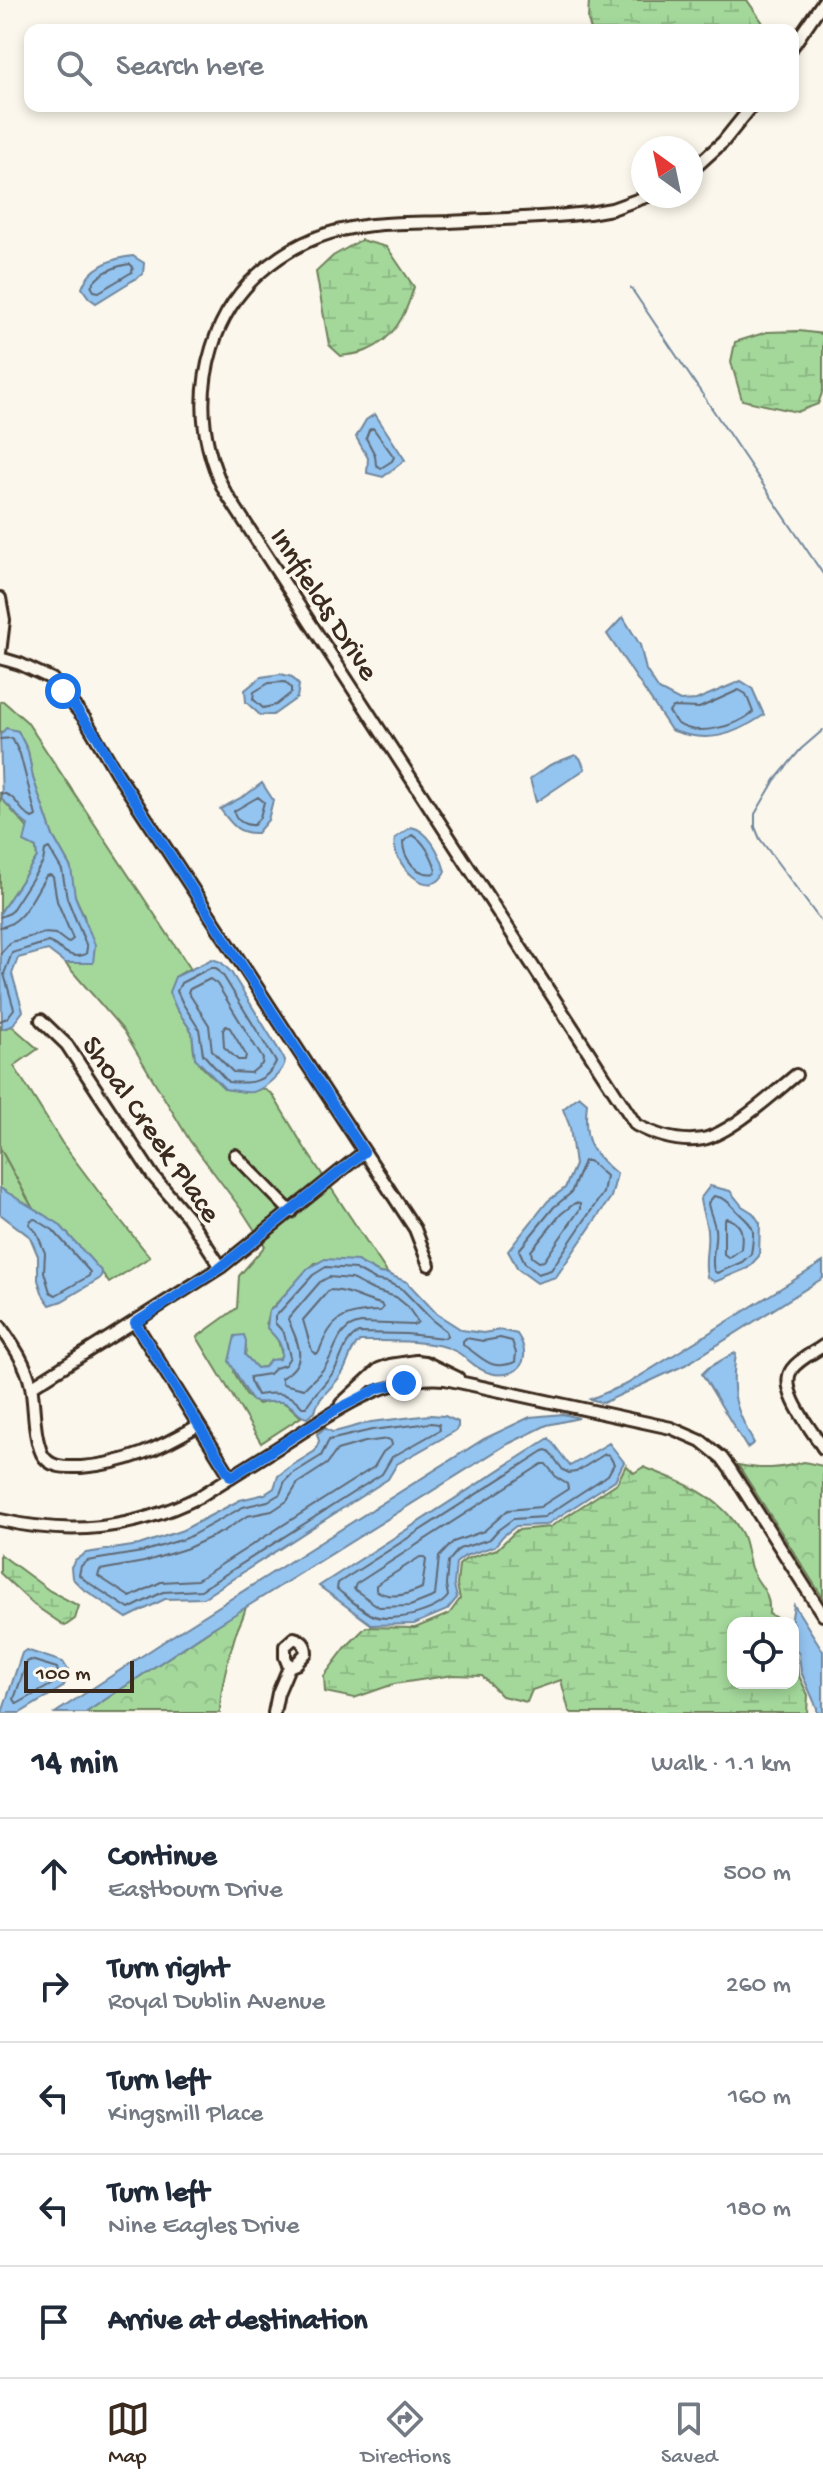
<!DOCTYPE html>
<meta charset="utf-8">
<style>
body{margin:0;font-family:"Gochi Hand",sans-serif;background:#f2f2f3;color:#1f2937}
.controls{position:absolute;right:24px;bottom:24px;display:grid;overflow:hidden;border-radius:16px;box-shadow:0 4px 12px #0003}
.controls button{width:72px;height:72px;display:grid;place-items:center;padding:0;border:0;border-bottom:2px solid #e0e1e3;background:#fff;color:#1f2937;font:40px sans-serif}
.compass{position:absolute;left:631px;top:136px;width:72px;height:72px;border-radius:50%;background:#fff;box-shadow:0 4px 12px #0003;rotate:327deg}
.scale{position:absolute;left:24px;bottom:20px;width:110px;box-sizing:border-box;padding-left:8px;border:4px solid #3b2a1e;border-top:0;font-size:22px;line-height:28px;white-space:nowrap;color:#3b2a1e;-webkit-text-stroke:6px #fbf7ec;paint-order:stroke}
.stop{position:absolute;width:24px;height:24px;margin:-18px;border:6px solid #1a73e8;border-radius:50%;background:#fff}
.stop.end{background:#1a73e8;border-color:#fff;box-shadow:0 2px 8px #0008}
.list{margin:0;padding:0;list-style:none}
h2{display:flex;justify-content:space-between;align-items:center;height:104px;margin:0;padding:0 32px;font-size:34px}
h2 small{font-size:26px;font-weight:400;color:#747a83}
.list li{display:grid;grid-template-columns:52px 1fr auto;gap:24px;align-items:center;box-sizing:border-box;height:112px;padding:0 32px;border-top:2px solid #e0e1e3}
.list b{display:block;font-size:30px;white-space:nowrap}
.list p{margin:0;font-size:26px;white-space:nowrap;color:#747a83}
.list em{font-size:26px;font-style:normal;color:#747a83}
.icon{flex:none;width:44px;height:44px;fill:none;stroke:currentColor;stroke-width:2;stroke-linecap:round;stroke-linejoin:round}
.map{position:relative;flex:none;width:823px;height:1713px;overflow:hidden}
.search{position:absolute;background:#fff;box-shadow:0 4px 12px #0003;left:24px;right:24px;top:24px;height:88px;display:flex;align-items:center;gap:20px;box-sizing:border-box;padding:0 28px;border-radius:16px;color:#747a83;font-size:30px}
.sheet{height:664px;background:#fff}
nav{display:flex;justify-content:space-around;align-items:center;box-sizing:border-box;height:112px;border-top:2px solid #e0e1e3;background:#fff;font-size:22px;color:#747a83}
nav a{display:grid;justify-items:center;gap:4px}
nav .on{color:#3b2a1e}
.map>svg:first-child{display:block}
</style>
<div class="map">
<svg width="823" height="1713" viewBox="0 0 823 1713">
<defs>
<pattern id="forest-crowns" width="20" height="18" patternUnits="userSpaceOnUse" patternTransform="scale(2)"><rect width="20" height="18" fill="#a4d89b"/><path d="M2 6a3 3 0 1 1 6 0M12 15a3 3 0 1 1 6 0" fill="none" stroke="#8eba85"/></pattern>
<pattern id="wetland-marsh" width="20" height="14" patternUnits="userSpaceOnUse" patternTransform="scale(2)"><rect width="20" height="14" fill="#a4d89b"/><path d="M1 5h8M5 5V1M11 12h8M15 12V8" fill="none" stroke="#8eba85"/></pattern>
</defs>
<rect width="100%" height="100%" fill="#fbf7ec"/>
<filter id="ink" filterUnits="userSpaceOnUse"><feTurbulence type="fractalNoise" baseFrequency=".0125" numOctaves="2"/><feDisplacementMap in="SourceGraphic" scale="16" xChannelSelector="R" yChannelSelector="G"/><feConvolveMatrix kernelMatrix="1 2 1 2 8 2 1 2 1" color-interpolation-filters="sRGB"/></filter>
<g filter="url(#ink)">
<path fill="#a4d89b" stroke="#70815c" stroke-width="2" d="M3 701 27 722 190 968 175 977 176 1008 192 1032 194 1053 200 1065 225 1089 253 1092 262 1088 272 1094 304 1147 388 1274 379 1273 357 1261 315 1263 269 1311 266 1323 277 1336 282 1355 280 1359 270 1361 265 1367 257 1368 245 1355 246 1345 234 1372 247 1396 258 1404C281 1397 286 1402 301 1417L261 1443 197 1337 237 1308 239 1276 265 1246 241 1209 190 1141 124 1031 65 963H93L84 916 75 896 71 881V868L53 836 33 778 28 751 18 731 6 729 0 735V702Z
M0 792 2 800C9 805 10 809 16 815 30 830 35 835 37 857L0 913Z
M0 1026 2 1029 12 1026 38 1049 14 1066 62 1143 110 1207 150 1257 109 1283 101 1271 59 1224 33 1209 0 1148Z"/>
<path fill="url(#forest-crowns)" stroke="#70815c" stroke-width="2" d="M0 1148 33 1209 0 1188Z
M804 1462 823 1466V1598L738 1465C762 1470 780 1469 804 1462Z
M246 1606C244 1618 238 1626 235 1636 228 1660 220 1688 220 1713H85Z"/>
<path fill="url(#wetland-marsh)" stroke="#70815c" stroke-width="2" d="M589 0H747L763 23 765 30H591L588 20Z
M361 240 387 247 414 287C406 314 394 340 366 351 358 354 349 355 341 356L329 345 316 272 333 256Z
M799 331 823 334V390L818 404 797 412 742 400 731 362 735 342 767 332Z
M626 1465 634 1473 643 1467C680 1481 720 1495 741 1532 747 1542 747 1557 751 1568 759 1588 771 1590 769 1614L787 1623H733V1683H793V1651L796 1655 798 1674 808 1695 807 1713H572L569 1711 561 1680 532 1690 527 1702 502 1696 482 1676 453 1675 394 1684 354 1698 325 1692 324 1676 346 1647 366 1627 415 1628 449 1614 460 1599 457 1585 459 1565 466 1559 497 1549 517 1530 550 1527 617 1483Z
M0 1554 50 1591 79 1606 75 1619 65 1626 34 1605 0 1573Z"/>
<path fill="#94c4f0" stroke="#70869c" stroke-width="2" d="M133 256 144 263 143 274 96 303 89 298 82 288C89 267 113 258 133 256Z
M375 414 405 460 383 477 367 473 368 458 356 437 366 420Z
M623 617 640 645 646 670 659 690 680 701 696 700 741 681 752 688 764 715C733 736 707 744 671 730L607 634Z
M281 674 292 677 299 685 297 698 273 715H260L246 702 245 690 261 677Z
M6 728 18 731 28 751 33 778 53 836 71 868 75 896 95 945 93 963H65L48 950 18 958 12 974 23 1011 12 1026 2 1029 0 913 37 857 36 848 24 842 28 825C16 818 13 807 2 800L0 735Z
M575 755 580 758 585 769 536 802 530 779 550 765Z
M262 783 273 800 268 820 257 833C237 834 232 824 220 809L246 795Z
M411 827C429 830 440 854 445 871 432 905 389 862 395 838Z
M212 959 221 962 231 972 285 1060C285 1071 264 1090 252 1092 244 1093 233 1090 225 1089L195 1058 192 1032 176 1008 169 992 175 977Z
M579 1096 587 1103C583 1140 589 1151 617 1174L611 1197 556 1277 537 1283 518 1269 508 1251 548 1201 565 1188 575 1165 570 1127 563 1109Z
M710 1186 730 1191 742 1206 753 1213 760 1223 759 1256 748 1268 715 1282 707 1277C703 1260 709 1248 707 1231 706 1220 701 1210 700 1199Z
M0 1188 59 1224 101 1271 102 1274 99 1279 62 1301 50 1305 43 1295 38 1280V1256L30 1237 0 1214Z
M325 1259 357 1261 379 1273 388 1274 407 1282 437 1314 462 1330 483 1333 500 1330 517 1334C522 1341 525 1348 524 1357 522 1373 504 1377 490 1373 472 1369 465 1351 442 1346 415 1340 387 1341 360 1341 349 1350 349 1364 341 1375 332 1389 318 1396 315 1412L307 1418C296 1416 295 1406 285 1403 274 1399 262 1405 252 1401L229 1361 235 1336 244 1335 246 1341 245 1355 257 1368 265 1367 270 1360 280 1359C286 1345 274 1336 267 1328L269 1311 274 1307 307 1269Z
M823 1262V1278L687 1364 603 1403 590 1399 627 1384Z
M734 1353 736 1354C730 1394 735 1408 754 1443L747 1448 702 1374 708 1368Z
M563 1414 579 1418 547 1425 506 1445 208 1631 85 1713H55L183 1629 484 1439 530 1417Z
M430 1415 445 1416 458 1422V1427L455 1431 397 1464 388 1479 203 1598 165 1599 127 1618 82 1588 72 1578 71 1567 75 1560 86 1553 139 1545 183 1530 240 1500 265 1494 274 1488 278 1476 288 1468 315 1451 319 1441 317 1434 325 1428 332 1432 338 1431 371 1422Z
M549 1438 570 1466 609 1443 624 1462 615 1480 546 1525 516 1526 503 1536 495 1546 465 1556 456 1563 454 1585 457 1598 447 1610 414 1624 372 1625 319 1586Z
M794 1605 823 1651V1713H817V1708L801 1672 799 1654 793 1645V1623H791Z
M26 1650 63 1662 68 1670 67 1679 63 1687 20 1713H2L22 1653Z"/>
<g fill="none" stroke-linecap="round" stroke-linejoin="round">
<path stroke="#5f6872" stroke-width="2" d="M130 264 133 267 132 272 99 292 94 291 91 286C99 273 115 266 130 264Z
M373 428 394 457 392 461 381 468 376 465 375 455 366 438 369 430Z
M285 682 291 688V693L276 705 263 708 253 699 254 692 269 683Z
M739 690 746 694 753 712C737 726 696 738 677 723 675 722 671 714 669 712L673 707 699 708Z
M0 739 12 738 20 754 36 816 32 818C18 811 17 794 0 793
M258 797 264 802 260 817 254 825C245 826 235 820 234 811Z
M412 835C423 839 433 858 436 870L435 873C417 877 403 858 403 842Z
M0 917 10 913 43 862 45 850 49 848 62 870 67 898 87 947 86 954C69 961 62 947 48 942L12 953 4 974 14 1009 7 1018 0 1021
M0 927C23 925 34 894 46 876L50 875 53 877 57 901 73 939 68 943 56 934 44 933 11 942 0 954
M210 968H216L224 977 276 1062C266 1083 250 1084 228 1082L203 1054 199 1029 183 1004 177 991 181 983Z
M210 979 217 984 263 1059 262 1064 251 1073 233 1072 212 1051 209 1025 188 992 190 989Z
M226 1026 230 1028 246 1055 245 1060H238L224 1047 223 1030Z
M584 1161H589L606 1176 603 1193 551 1270 538 1274 525 1263 519 1250 554 1207 571 1193Z
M714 1196C725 1198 727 1201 735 1209 753 1228 756 1223 751 1254L742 1262 717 1273 714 1271C710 1257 717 1244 715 1229 714 1220 709 1212 708 1203Z
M575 1203 580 1204V1209L544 1261 539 1262 532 1257 531 1251 561 1214Z
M726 1218C743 1223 743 1233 741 1249L729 1258 724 1254V1222Z
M35 1219 53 1230 90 1272 89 1276 56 1295 50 1292 44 1272 45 1253 37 1233 29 1224 31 1220Z
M326 1267 355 1269 375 1280 387 1282 402 1289 432 1320 446 1331 447 1336 444 1338 406 1334 358 1333C343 1342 343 1357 334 1371 326 1384 314 1393 306 1407H302C291 1392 274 1392 257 1395L250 1381V1377L269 1374 275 1368 285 1365 290 1357 284 1333 275 1323V1317L313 1275Z
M329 1277 352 1279 373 1290 396 1297 407 1306 418 1322 414 1325 361 1323C337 1327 337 1348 326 1365 321 1374 311 1381 304 1389L283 1384 281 1378C311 1362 297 1342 288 1319L320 1282Z
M329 1290C351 1290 360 1300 381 1304L383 1308 380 1311C345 1312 331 1317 319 1352L315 1354 312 1351 303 1320Z
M466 1338 483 1341 500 1338 512 1341 516 1353 515 1362C489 1372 483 1357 463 1345V1341Z
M431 1423 439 1424 440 1430 392 1457 382 1474 201 1590 163 1592 129 1609 86 1581 79 1575 81 1566 87 1561 142 1552 187 1538 243 1507 268 1501 280 1494 285 1481 292 1474 321 1456 329 1440 372 1430Z
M388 1439 391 1441 392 1445 383 1452 374 1467 197 1580 161 1582 130 1597 98 1576 100 1570 144 1562 188 1548 224 1531 247 1516 272 1511 287 1501 298 1483 327 1464 337 1450 365 1442Z
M545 1450 549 1451 563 1470 569 1473 576 1472 605 1454 609 1455 614 1464 608 1475 544 1517 513 1519 498 1530 490 1539 459 1549 448 1562 446 1585 448 1596C438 1612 390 1624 372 1615 360 1609 347 1597 337 1589L338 1583Z
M542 1464H546L557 1478 567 1484 568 1489 540 1507 508 1510 484 1531 453 1542 439 1557 435 1596 410 1606 379 1607 354 1589 356 1584Z
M420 1557H424L426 1560 422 1588C409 1594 389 1600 376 1590V1585Z
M31 1660 57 1668 59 1677 56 1682 17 1704 14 1699 27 1662Z"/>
<path stroke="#70869c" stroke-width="2" d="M631 288 823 574
M823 730 801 749 775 780 755 814V827L760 839 823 924"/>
<g stroke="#3b2a1e" stroke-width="16">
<path id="minor" d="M793 46 823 2
M691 171 723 142 752 106
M648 196 612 209 589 213C543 218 496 219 449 222 421 223 392 222 364 226 295 234 232 280 212 348 197 397 202 445 224 490L636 1125C655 1135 680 1143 703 1139 731 1133 774 1093 796 1075
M0 598 4 620 0 653
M0 658 20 664 52 679 85 719 116 772 415 1229 429 1265
M41 1020 67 1045 153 1176 188 1217 221 1267
M235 1155 291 1212
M135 1323 231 1477
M0 1326C13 1345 26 1363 31 1386 35 1408 33 1434 42 1454 50 1469 67 1467 81 1467 125 1464 160 1448 197 1426
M823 1346C813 1353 799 1359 792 1369 777 1389 812 1430 823 1448
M405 1371 420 1369 438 1373
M371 1380 398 1372
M31 1387 221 1267 364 1152
M341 1404 379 1369 390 1365 416 1361 425 1362 458 1378
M0 1520C72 1536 132 1530 199 1497 230 1477 262 1458 293 1438 339 1408 388 1374 445 1379L671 1428 701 1441 722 1458 730 1469 823 1615
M274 1713 278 1693 289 1667 296 1664 306 1653C306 1645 302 1640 294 1638L285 1646V1657L289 1667"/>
</g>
<use href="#minor" stroke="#fbf7ec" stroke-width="10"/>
</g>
</g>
<g fill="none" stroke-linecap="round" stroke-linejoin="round" filter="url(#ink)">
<path stroke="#1a73e8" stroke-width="10" d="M63 691 97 737 116 772 364 1152 221 1267 135 1323 231 1477 334 1411 379 1388 404 1383"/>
</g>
<g text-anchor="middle" stroke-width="7" stroke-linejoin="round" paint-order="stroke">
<g font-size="30" fill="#3b2a1e" stroke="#fbf7ec">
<text transform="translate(326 603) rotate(57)" y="10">Innfields Drive</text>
<text transform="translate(153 1128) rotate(55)" y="10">Shoal Creek Place</text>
</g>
</g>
</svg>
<div class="controls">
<button><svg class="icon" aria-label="locate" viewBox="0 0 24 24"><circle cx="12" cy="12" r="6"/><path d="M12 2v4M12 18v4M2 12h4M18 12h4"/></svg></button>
</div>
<svg class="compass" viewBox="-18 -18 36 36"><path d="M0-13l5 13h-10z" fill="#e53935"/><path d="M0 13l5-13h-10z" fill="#747a83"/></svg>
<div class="scale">100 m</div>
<div class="stop" style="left:63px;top:691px"></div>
<div class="stop end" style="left:404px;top:1383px"></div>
<div class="search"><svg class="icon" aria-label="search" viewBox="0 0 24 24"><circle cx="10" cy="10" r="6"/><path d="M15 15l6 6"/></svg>Search here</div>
</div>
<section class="sheet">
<h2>14 min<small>Walk · 1.1 km</small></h2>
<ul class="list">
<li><svg class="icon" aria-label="ahead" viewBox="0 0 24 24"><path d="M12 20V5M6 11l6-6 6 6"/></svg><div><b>Continue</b><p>Eastbourn Drive</p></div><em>500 m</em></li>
<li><svg class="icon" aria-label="right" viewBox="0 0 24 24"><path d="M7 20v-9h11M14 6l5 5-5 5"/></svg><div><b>Turn right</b><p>Royal Dublin Avenue</p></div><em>260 m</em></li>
<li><svg class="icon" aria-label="left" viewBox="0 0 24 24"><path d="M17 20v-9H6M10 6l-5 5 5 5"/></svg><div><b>Turn left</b><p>Kingsmill Place</p></div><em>160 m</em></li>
<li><svg class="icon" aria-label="left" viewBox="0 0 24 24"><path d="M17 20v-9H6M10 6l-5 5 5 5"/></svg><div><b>Turn left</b><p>Nine Eagles Drive</p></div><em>180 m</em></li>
<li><svg class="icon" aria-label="arrive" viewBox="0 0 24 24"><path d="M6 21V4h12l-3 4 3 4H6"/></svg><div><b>Arrive at destination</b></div></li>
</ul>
</section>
<nav>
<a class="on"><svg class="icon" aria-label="map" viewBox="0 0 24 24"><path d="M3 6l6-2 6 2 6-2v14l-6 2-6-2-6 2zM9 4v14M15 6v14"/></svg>Map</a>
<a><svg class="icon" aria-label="directions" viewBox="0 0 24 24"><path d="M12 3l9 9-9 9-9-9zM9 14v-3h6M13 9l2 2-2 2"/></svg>Directions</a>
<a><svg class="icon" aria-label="saved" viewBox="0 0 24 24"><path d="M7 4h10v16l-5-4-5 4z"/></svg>Saved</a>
</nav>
